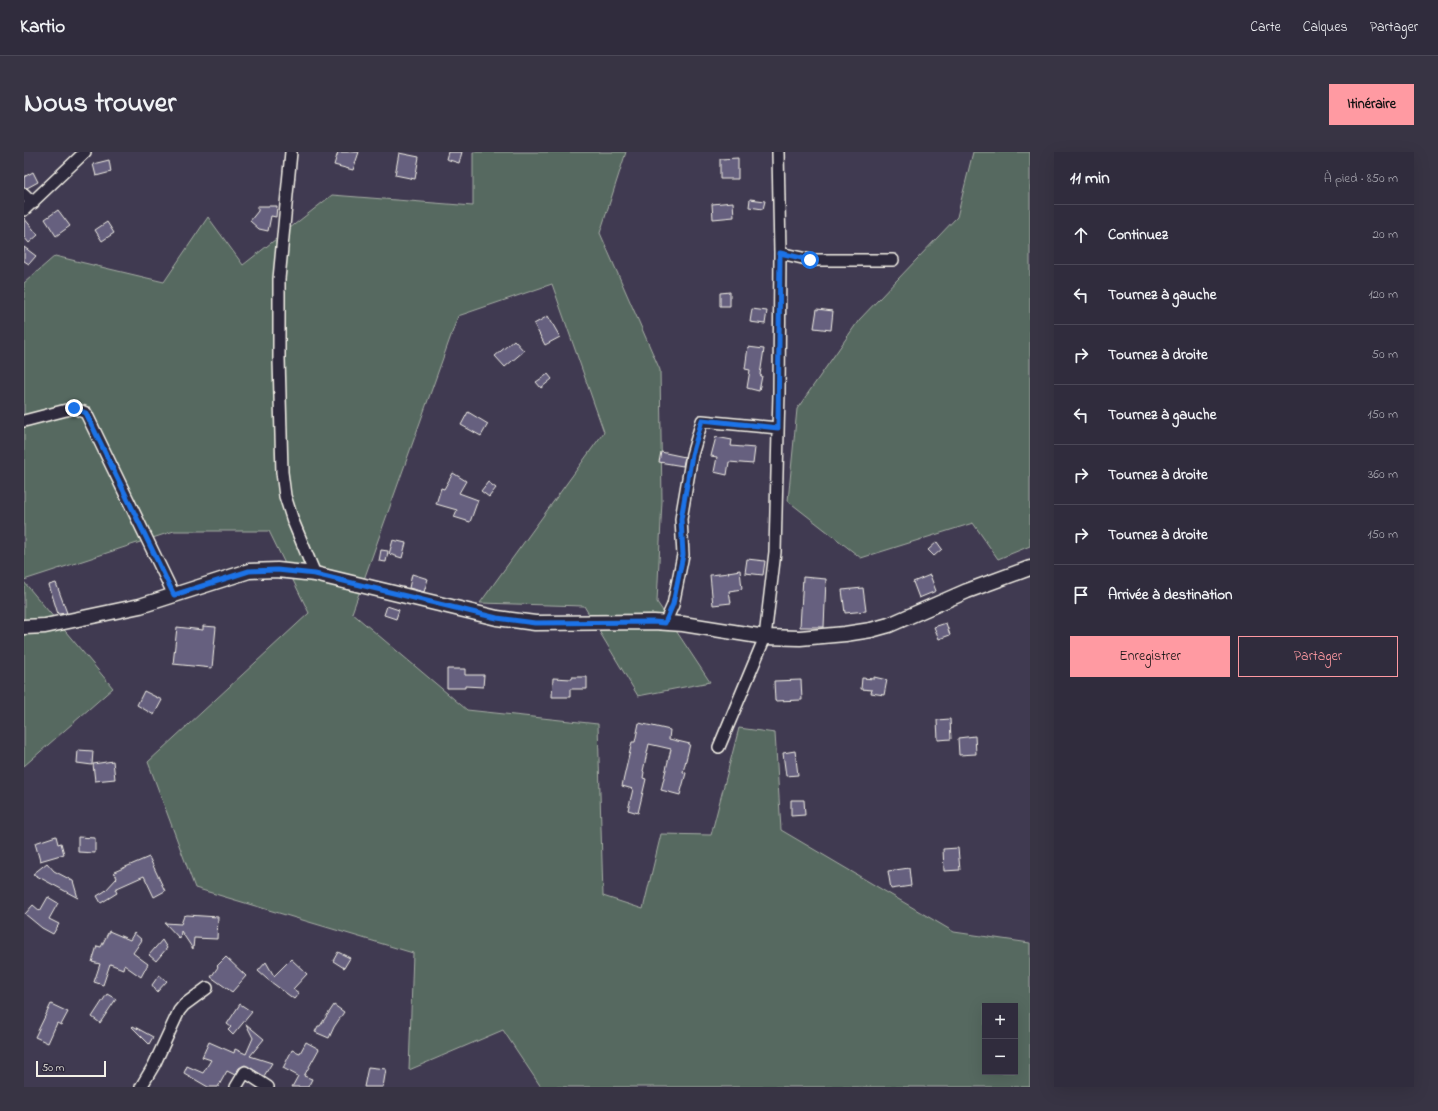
<!DOCTYPE html>
<html lang="fr">
<meta charset="utf-8">
<style>
body{margin:0;font-family:"Indie Flower",sans-serif;background:#383444;color:#f1f3f6}
.controls{position:absolute;right:12px;bottom:12px;display:grid;overflow:hidden;border-radius:0px;box-shadow:0 4px 16px #0002}
.controls button{width:36px;height:36px;display:grid;place-items:center;padding:0;border:0;border-bottom:1px solid #4b4857;background:#302c3d;color:#f1f3f6;font:20px sans-serif}
.scale{position:absolute;left:12px;bottom:10px;width:70px;box-sizing:border-box;padding-left:4px;border:2px solid #f4f1e8;border-top:0;font-size:11px;line-height:14px;white-space:nowrap;color:#f4f1e8;-webkit-text-stroke:3px #2f2a3d;paint-order:stroke}
.stop{position:absolute;width:12px;height:12px;margin:-9px;border:3px solid #1a73e8;border-radius:50%;background:#fff}
.stop.end{background:#1a73e8;border-color:#fff;box-shadow:0 1px 4px #0008}
.list{margin:0;padding:0;list-style:none}
h2{display:flex;justify-content:space-between;align-items:center;height:52px;margin:0;padding:0 16px;font-size:17px}
h2 small{font-size:13px;font-weight:400;color:#a8a7b0}
.list li{display:grid;grid-template-columns:26px 1fr auto;gap:12px;align-items:center;box-sizing:border-box;height:60px;padding:0 16px;border-top:1px solid #4b4857}
.list b{display:block;font-size:15px;white-space:nowrap}
.list em{font-size:13px;font-style:normal;color:#a8a7b0}
.actions{display:flex;gap:8px;padding:12px 16px}
.actions a{flex:1;padding:9px 0;border:1px solid #ff9aa2;border-radius:0px;text-align:center;font-size:14px;color:#ff9aa2}
.actions .main{background:#ff9aa2;color:#111}
.icon{flex:none;width:22px;height:22px;fill:none;stroke:currentColor;stroke-width:2;stroke-linecap:round;stroke-linejoin:round}
.map{position:relative;flex:none;width:1006px;height:935px;overflow:hidden;border-radius:0px}
header{display:flex;align-items:center;gap:24px;box-sizing:border-box;height:56px;padding:0 20px;background:#302c3d;border-bottom:1px solid #4b4857}
header strong{font-size:19px}
nav{display:flex;gap:22px;margin-inline-start:auto;font-size:14px}
.intro{display:flex;align-items:center;justify-content:space-between;box-sizing:border-box;height:96px;padding:0 24px}
h1{margin:0;font-size:28px}
.button{padding:10px 18px;border-radius:0px;background:#ff9aa2;color:#111;font-size:14px;font-weight:700}
main{display:flex;gap:24px;padding:0 24px}
aside{flex:1;background:#302c3d;border-radius:0px;box-shadow:0 4px 16px #0002}
.map>svg:first-child{display:block}
</style>
<header>
<strong>Kartio</strong>
<nav><a>Carte</a><a>Calques</a><a>Partager</a></nav>
</header>
<div class="intro"><h1>Nous trouver</h1><a class="button">Itinéraire</a></div>
<main>
<div class="map">
<svg width="1006" height="935" viewBox="0 0 1006 935">
<rect width="100%" height="100%" fill="#403a51"/>
<filter id="ink" filterUnits="userSpaceOnUse"><feTurbulence type="fractalNoise" baseFrequency=".025" numOctaves="2"/><feDisplacementMap in="SourceGraphic" scale="8" xChannelSelector="R" yChannelSelector="G"/><feConvolveMatrix kernelMatrix="1 2 1 2 8 2 1 2 1" color-interpolation-filters="sRGB"/></filter>
<g filter="url(#ink)">
<path fill="#566961" stroke="#a5ada4" fill-rule="evenodd" d="M449 0H602L576 81 636 218 638 349 633 450 686 530 614 544 560 454 456 451 580 280 528 132 434 164 328 461 443 558 574 572 579 744 619 757 637 682 687 683 715 576 751 581 757 678 930 780 1006 791V935H517L479 878 385 918 389 801 171 736 124 610 285 461 245 379H150L0 428V131L31 104 140 130 184 65 219 113 308 43 449 54ZM961 854H991V920H961Z
M949 0H1006V394L974 407 949 371 837 406 764 349 773 257 835 168 933 65Z
M0 430 89 536 0 614Z"/>
<path fill="#66617f" stroke="#f4f1e8" d="M314 0H335L329 18 310 13Z
M424 0H438L435 11 422 7Z
M375 1 395 5 391 27 371 23Z
M714 6V27H696V7Z
M85 8 87 20 72 24 69 12Z
M9 20 14 30 3 36 0 35V25Z
M726 47 741 49 739 57 725 55Z
M709 50 710 65 689 67 688 52Z
M234 54H253L252 65 247 64 244 79 235 77 226 69 234 59Z
M34 58 46 74 32 84 21 67Z
M0 66 14 83 5 91 0 85Z
M83 70 90 81 78 89 71 78Z
M0 95 12 104 5 112 0 109Z
M706 140V154H696V141Z
M728 157 743 159 741 172 726 170Z
M793 157 809 159 807 178 790 176Z
M524 164 536 185 521 193 510 172Z
M490 188 500 199 481 215 471 204Z
M724 195 740 197 736 223 738 224 735 239 723 236 726 218 721 217Z
M524 222 528 227 517 236 512 230Z
M444 260 464 272 457 284 437 273Z
M692 285 708 288 707 294 731 296 729 312 705 310 703 323 690 320 693 305 687 304Z
M637 300 661 305 659 314 635 310Z
M429 321 442 329 435 341 454 348 446 370 430 365 433 358 412 352 417 336 420 337Z
M464 330 472 336 465 345 457 339Z
M369 388 382 391 378 406 365 402Z
M913 390 918 397 910 404 904 398Z
M357 398 364 399 362 410 355 409Z
M723 407 741 409 739 423 721 421Z
M716 418 718 437 705 439 707 451 689 453 686 423 705 421 704 420Z
M388 422 404 427 400 440 385 436Z
M906 423 912 439 895 446 889 430Z
M779 425 802 427 800 475H776Z
M32 431 43 461 34 462 25 433Z
M839 436 842 459 821 461 818 438Z
M363 454 375 458 372 467 360 463Z
M922 471 926 483 915 487 910 475Z
M179 474 192 475 188 516 149 512 153 475 179 478Z
M423 517H441V523H460L459 535 441 534V536H423Z
M548 525H563V537H546V545H528L529 526 548 527Z
M850 525 863 528 860 543 847 541 848 538 837 537 838 526 850 527Z
M777 528 778 548 751 549 750 529Z
M120 539 138 548 130 563 113 553Z
M926 567 927 587 914 588 913 568Z
M615 571 646 578 645 587 666 592 659 620 662 621 656 643 637 638 647 597 625 592 619 619 620 620 619 626 622 627 614 661 604 658 609 637 598 634 608 590H611Z
M951 584 952 602 935 603 934 586Z
M54 598 69 599 68 613 53 611Z
M771 599 774 623 762 624 759 601Z
M89 609 91 627 71 629 69 612Z
M767 648H780L781 663 767 664Z
M32 684 34 692 37 691 40 702 16 709 11 691Z
M54 685 71 686V701L54 700Z
M934 696 936 718 920 719 919 697Z
M125 705 141 739 130 745 120 724 91 737 93 741 77 751 73 744 81 739 93 726 90 720Z
M23 711 30 719 49 729 54 746 9 722Z
M885 716 887 734 867 737 864 719Z
M24 745 34 751 25 767 35 772 29 782 18 776 1 762 9 753 16 759Z
M163 763 194 765 193 787 170 786 169 797 157 779 156 787 141 771 157 772 160 764Z
M85 779 106 788 110 781 118 788 109 801 124 812 117 825 100 813 99 817 86 812 79 833 70 830 76 812 68 810 73 794 77 795Z
M138 788 143 796 132 809 125 803Z
M314 800 326 806 320 816 309 809Z
M202 805 222 824 208 840 187 825 194 815 193 814Z
M267 807 283 822 269 837 275 841 270 847 243 827 234 819 242 810 250 824Z
M135 823 143 829 133 840 128 833Z
M83 842 92 847 76 871 68 865Z
M27 852 44 860 37 873 33 871 24 891 11 885Z
M216 852 228 860 209 883 204 878 207 875 203 872Z
M310 853 320 860 310 875 305 886 291 880 294 874H296Z
M222 872 240 887 226 904 248 911 240 924 221 913 215 916 211 923 203 919 194 935H184L160 921 163 914 179 921 187 908 178 905 185 890 210 901 211 897 222 902 229 886Z
M109 874 129 885 125 892 108 875Z
M282 890 295 897 280 924 288 927 284 935H268L274 924 259 916 268 898 276 901Z
M344 915 362 917 359 935H340Z"/>
<g fill="none" stroke-linecap="round" stroke-linejoin="round">
<g stroke="#f4f1e8" stroke-width="14">
<path id="minor" d="M267 0 255 127V207L258 320 261 344 269 369 291 422
M0 42 9 51
M0 58 61 0
M756 101 787 108H869
M0 269 50 256 62 261 150 443
M641 471 649 453 659 403 657 367 668 303 678 269 754 276
M695 595 741 485 751 400 755 241 756 101 754 0
M117 935 130 913 155 859 160 853 183 836
M212 935 221 920 244 935"/>
</g>
<g stroke="#f4f1e8" stroke-width="17">
<path id="tertiary" d="M0 475 21 474 116 454 225 419 253 418 291 422 473 466 511 471 630 470 659 472 741 485 776 486 821 482 847 478 865 473 943 439 1006 416"/>
</g>
<use href="#minor" stroke="#2f2a3d" stroke-width="11"/>
<use href="#tertiary" stroke="#2f2a3d" stroke-width="14"/>
</g>
</g>
<g fill="none" stroke-linecap="round" stroke-linejoin="round" filter="url(#ink)">
<path stroke="#1a73e8" stroke-width="5" d="M50 256 62 261 150 443 225 419 253 418 291 422 473 466 511 471 630 470 641 471 649 452 659 403 657 367 668 303 678 268 754 276 756 101 786 108"/>
</g>
</svg>
<div class="controls">
<button>+</button>
<button>−</button>
</div>
<div class="scale">50 m</div>
<div class="stop" style="left:786px;top:108px"></div>
<div class="stop end" style="left:50px;top:256px"></div>
</div>
<aside>
<h2>11 min<small>À pied · 850 m</small></h2>
<ul class="list">
<li><svg class="icon" aria-label="ahead" viewBox="0 0 24 24"><path d="M12 20V5M6 11l6-6 6 6"/></svg><div><b>Continuez</b></div><em>20 m</em></li>
<li><svg class="icon" aria-label="left" viewBox="0 0 24 24"><path d="M17 20v-9H6M10 6l-5 5 5 5"/></svg><div><b>Tournez à gauche</b></div><em>120 m</em></li>
<li><svg class="icon" aria-label="right" viewBox="0 0 24 24"><path d="M7 20v-9h11M14 6l5 5-5 5"/></svg><div><b>Tournez à droite</b></div><em>50 m</em></li>
<li><svg class="icon" aria-label="left" viewBox="0 0 24 24"><path d="M17 20v-9H6M10 6l-5 5 5 5"/></svg><div><b>Tournez à gauche</b></div><em>150 m</em></li>
<li><svg class="icon" aria-label="right" viewBox="0 0 24 24"><path d="M7 20v-9h11M14 6l5 5-5 5"/></svg><div><b>Tournez à droite</b></div><em>360 m</em></li>
<li><svg class="icon" aria-label="right" viewBox="0 0 24 24"><path d="M7 20v-9h11M14 6l5 5-5 5"/></svg><div><b>Tournez à droite</b></div><em>150 m</em></li>
<li><svg class="icon" aria-label="arrive" viewBox="0 0 24 24"><path d="M6 21V4h12l-3 4 3 4H6"/></svg><div><b>Arrivée à destination</b></div></li>
</ul>
<div class="actions"><a class="main">Enregistrer</a><a>Partager</a></div>
</aside>
</main>
